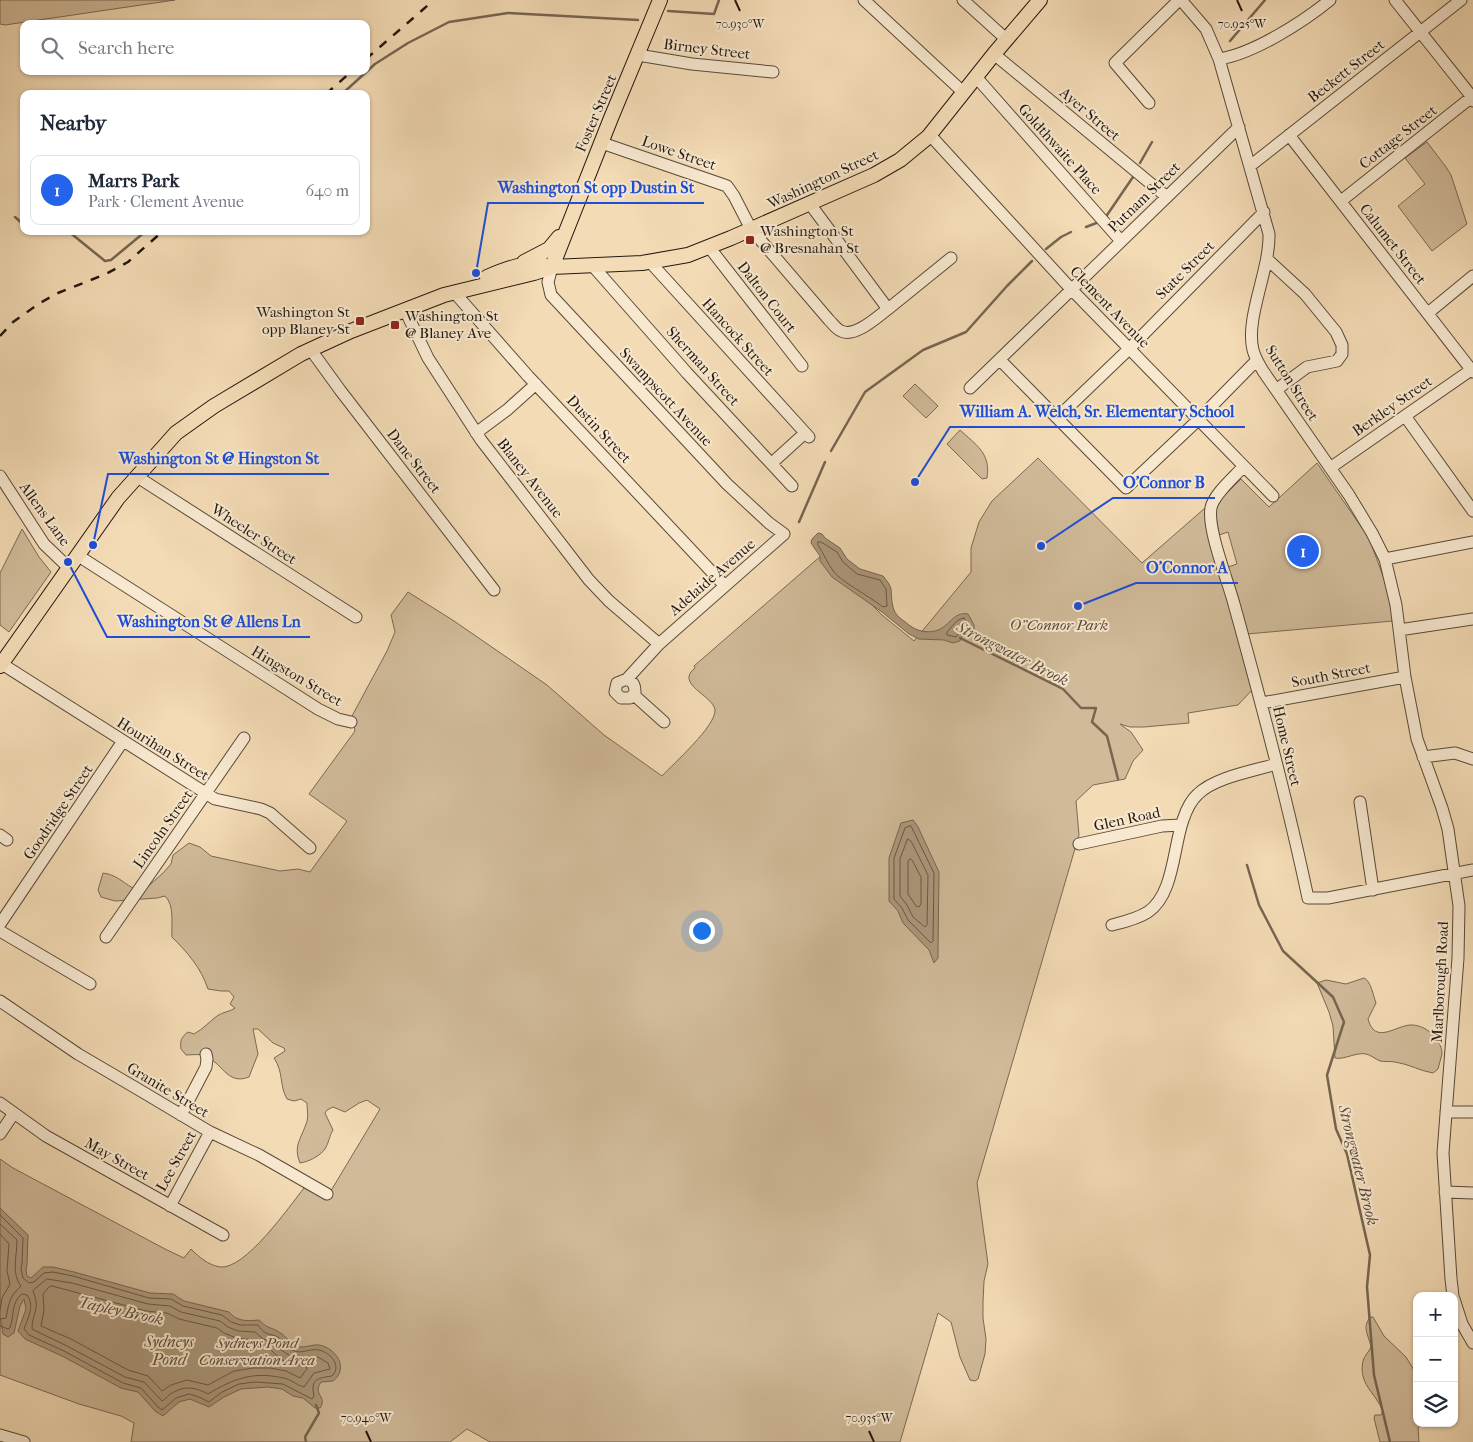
<!DOCTYPE html>
<meta charset="utf-8">
<style>
body{margin:0;font-family:"IM FELL French Canon",serif;background:#f2f2f3;color:#1f2937}
.controls{position:absolute;right:15px;bottom:15px;display:grid;overflow:hidden;border-radius:10px;box-shadow:0 1px 4px #0004}
.controls button{width:45px;height:45px;display:grid;place-items:center;padding:0;border:0;border-bottom:1px solid #e0e1e3;background:#fff;color:#1f2937;font:25px sans-serif}
.you{position:absolute;left:701px;top:930px;width:18px;height:18px;margin:-12px;border:4px solid #fff;border-radius:50%;background:#1a73e8;box-shadow:0 0 0 8px #1a73e833}
.badge{display:grid;place-items:center;width:32px;height:32px;border-radius:50%;background:#2563eb;color:#fff;font-size:16px;font-weight:700}
.pin{position:absolute;translate:-50% -50%;border:2px solid #fff;box-shadow:0 1px 5px #0006}
.list{margin:0;padding:0;list-style:none}
h2{display:flex;justify-content:space-between;align-items:center;height:65px;margin:0;padding:0 20px;font-size:21px}
h2 small{font-size:16px;font-weight:400;color:#747a83}
.list li{display:grid;grid-template-columns:32px 1fr auto;gap:15px;align-items:center;box-sizing:border-box;height:70px;margin:0 10px 10px;padding:0 10px;border:1px solid #e0e1e3;border-radius:10px}
.list b{display:block;font-size:19px;white-space:nowrap}
.list p{margin:0;font-size:16px;white-space:nowrap;color:#747a83}
.list em{font-size:16px;font-style:normal;color:#747a83}
.icon{flex:none;width:28px;height:28px;fill:none;stroke:currentColor;stroke-width:2;stroke-linecap:round;stroke-linejoin:round}
.map{position:relative;flex:none;width:1473px;height:1442px;overflow:hidden}
.search{position:absolute;background:#fff;box-shadow:0 1px 4px #0004;left:20px;top:20px;width:350px;height:55px;display:flex;align-items:center;gap:12px;box-sizing:border-box;padding:0 18px;border-radius:10px;color:#747a83;font-size:19px}
.panel{position:absolute;background:#fff;box-shadow:0 1px 4px #0004;left:20px;top:90px;width:350px;height:145px;border-radius:10px}
.map>svg:first-child{display:block}
</style>
<div class="map">
<svg width="1473" height="1442" viewBox="0 0 1473 1442">
<rect width="100%" height="100%" fill="#f3dbb5"/>
<filter id="stains"><feTurbulence type="fractalNoise" baseFrequency=".004" numOctaves="4"/><feColorMatrix values="0 0 0 0 .2 0 0 0 0 .09 0 0 0 0 .02 0 0 0 .5 -.17"/></filter>
<radialGradient id="worn" r=".72"><stop offset=".6" stop-color="#630" stop-opacity="0"/><stop offset="1" stop-color="#630" stop-opacity=".3"/></radialGradient>
<path fill="#d0ba99" stroke="#7a6954" d="M0 0H175L5 25 0 24Z
M1427 142 1446 167 1451 175 1467 224 1432 251 1398 206 1425 184 1405 158Z
M915 384 938 406 926 418 903 396Z
M960 430C976 445 991 453 987 478L982 479 947 444Z
M1038 458 1142 563 1205 508 1252 690 1238 705 1188 713 1189 723 1144 727H1130L1120 724 1131 732 1143 750 1133 761 1125 779 1093 785 1076 801 1079 835 977 1183 988 1264 984 1281 983 1302V1318L986 1339 985 1354 978 1379 975 1381 970 1380 960 1357 951 1322 938 1313 900 1442H490L467 1429 450 1442H131L134 1423 121 1416 79 1404 0 1375V1159L13 1168 165 1249 184 1258 191 1249C199 1257 208 1265 220 1267 245 1270 289 1207 304 1188L326 1199 380 1109 367 1100 359 1103 345 1112 333 1107 327 1110 325 1113 333 1130C329 1136 329 1143 325 1149 320 1156 308 1162 300 1163 293 1146 301 1139 306 1124 309 1118 307 1110 307 1103L301 1099 294 1101 287 1099C279 1085 284 1073 274 1058L285 1051 284 1048 273 1043 258 1029H253L258 1054 249 1077C226 1086 223 1061 202 1055 197 1054 191 1055 186 1055L181 1049C180 1041 181 1037 188 1032L194 1034C203 1029 209 1022 217 1016 222 1012 230 1012 235 1008L230 1004 234 997 229 991H221L208 989C201 968 188 953 172 937 171 923 175 906 165 896L157 898 115 901 101 897 98 890 103 873C121 875 128 890 143 891L163 873 171 864 173 855 189 843 200 847 211 856 280 871 298 869 310 872 347 821 309 794 355 731 352 716 387 651 395 632 391 615 408 592 454 621 547 685 604 735 662 776C674 763 716 726 715 710 714 696 674 684 695 668L694 666 822 555 882 615 914 641 971 572V548L979 522 992 501Z
M1317 463 1369 538 1387 587 1393 621 1247 634 1228 567 1237 564 1228 532 1219 535 1215 509 1221 499 1241 479 1269 507Z
M22 529 39 557 51 572 9 632 0 625V573Z
M1364 978C1371 981 1373 995 1376 1003L1368 1019C1375 1045 1395 1026 1410 1025 1425 1024 1442 1039 1442 1054 1441 1059 1439 1064 1438 1069L1433 1073C1420 1071 1409 1064 1395 1062 1390 1061 1384 1062 1380 1061 1375 1059 1371 1055 1366 1054 1355 1052 1345 1060 1335 1058L1333 1026 1329 1012 1317 983 1326 980 1346 984Z
M1371 1317H1373L1384 1336 1406 1357 1417 1375V1423H1424L1418 1428 1419 1442H1380L1374 1418 1375 1415H1381L1383 1411C1375 1392 1358 1384 1363 1361 1364 1356 1369 1352 1371 1347 1369 1336 1361 1326 1371 1317Z"/>
<path fill="#ad997d" stroke="#766551" d="M818 533 822 534 825 538 840 548 847 559 860 569 883 576C886 580 890 584 891 589 892 598 891 608 897 615 900 619 906 622 909 625 917 631 926 633 935 631 949 628 953 611 968 614L974 625V631L963 635 960 641 953 643 944 640 919 639 909 634 882 612 832 577 820 561V556L811 543 812 539Z
M913 820 918 827 939 872 938 950V958L934 963 929 950 903 923 898 911 889 901V858L901 823Z
M0 1208 28 1235 27 1265 26 1269 27 1276 31 1278 43 1267H53L74 1272 150 1293 173 1294 184 1301 229 1312C237 1322 248 1321 259 1320 269 1330 273 1327 282 1334 288 1338 289 1344 296 1346 304 1349 312 1344 319 1345 337 1348 349 1369 333 1381L321 1382C312 1395 328 1396 320 1408H315L303 1398 293 1396 282 1389 268 1387 241 1389 224 1397 209 1407 190 1399 179 1402 163 1416 155 1411 138 1392 121 1388 62 1356 25 1339 18 1331 26 1309 24 1299 20 1306 14 1333 8 1337 3 1334 0 1317Z"/>
<g fill="none" stroke-linecap="round" stroke-linejoin="round">
<path stroke="#685846" stroke-width="1" d="M818 542H821L837 552 843 562 857 574 880 580 886 589 887 606 883 607C872 598 842 582 834 572 827 563 824 554 818 545Z
M964 618 967 622 968 628 960 631 956 637 947 635V632C952 627 956 619 964 618Z
M911 826 934 873 933 941 931 943 908 920 902 908 894 899V858L905 828Z
M908 839 911 841 928 875 927 925 925 927 913 917 907 905 900 896V859Z
M910 859 912 860 921 877V904L919 907 916 906 908 894V862Z
M0 1215 23 1238 22 1264 21 1269 23 1278 29 1283 34 1282 44 1273 53 1272 73 1276 149 1298 171 1299 183 1306 222 1315 231 1322 240 1325H258C260 1328 263 1332 266 1333 270 1335 274 1335 278 1337 283 1341 286 1347 292 1350 301 1355 310 1348 319 1350 331 1353 342 1366 332 1376 318 1378 310 1379 314 1396L312 1399 283 1384 255 1382 239 1384 222 1392 209 1402 199 1397 189 1394 176 1398 162 1410 158 1407 141 1388 123 1383 64 1351 29 1335 24 1329C28 1318 35 1305 27 1295L22 1294C11 1302 14 1317 10 1328L8 1329 0 1326
M0 1224 17 1240C17 1256 11 1273 21 1286 9 1297 9 1303 6 1318L0 1319
M0 1234 9 1244 7 1271 10 1284 2 1298 0 1310
M47 1279 72 1283 148 1304 170 1306 181 1312 220 1321 228 1327 238 1331 255 1332 263 1339 275 1343 280 1349 290 1356 300 1359 318 1357 328 1363 330 1369 314 1373 304 1387C296 1385 291 1379 283 1378 253 1371 233 1379 208 1394 197 1388 186 1385 174 1392 169 1394 166 1399 162 1401L144 1382 125 1377 67 1346 32 1329C32 1312 41 1310 33 1291Z
M52 1286 146 1311 167 1313 179 1319 217 1328 224 1333 236 1338 253 1340 259 1345 270 1349 276 1355 287 1363 306 1366 307 1369 300 1378 286 1371 270 1368H253L234 1371 208 1385 187 1380 171 1385 162 1391 148 1376 128 1370 71 1339 41 1326 44 1310 43 1294 49 1287Z"/>
<path stroke="#766551" stroke-width="2.5" d="M668 11 714 14 719 0
M1230 41 1265 0
M342 94 375 64 408 43 449 22 508 13 638 20
M1140 163 1152 142
M15 217 24 225
M1105 218 1133 177
M1086 227 1099 222
M68 231 105 261 111 260 146 231
M1046 249 1061 237 1071 232
M831 451 865 392 923 350 966 332 1007 286 1032 261
M799 522 825 462
M960 638 1063 689 1081 708H1096L1092 722 1107 736 1118 779
M1247 865 1259 905 1283 951 1333 997 1344 1022 1327 1075 1336 1129 1347 1154 1370 1255 1367 1287 1374 1375 1390 1442
M306 1442 305 1437 319 1413 316 1405"/>
<g stroke="#584939" stroke-width="13">
<path id="minor" d="M864 0 964 93
M963 0 1006 39
M1181 0 1206 29 1219 59C1253 54 1303 22 1330 0
M1395 0 1472 97 1473 101
M994 54 1167 197
M638 55 692 64 773 72
M1219 59 1269 234C1270 270 1245 318 1253 350 1255 358 1259 364 1263 371L1349 495 1372 533 1385 559 1396 605 1405 677 1417 739 1442 808 1448 829 1459 906 1458 958 1443 1153 1451 1279 1453 1296
M976 77 1121 241
M1149 103 1115 63 1179 0
M930 135 1071 289 1273 496
M1289 135 1473 372
M602 143 727 186 734 196 751 229 829 320C833 324 836 329 841 331 855 338 877 317 888 309L810 204
M1250 166 1461 0
M1341 201 1473 96
M709 247 802 366
M1267 259 1305 294 1336 332 1342 345V354L1337 361 1307 367 1276 390
M650 262 809 437
M592 265 687 373 792 486
M552 267 548 282 551 295 727 484 769 523 784 534 659 644 627 679C634 682 635 686 635 693L630 698H621L615 692 617 683 627 679
M454 292 528 376 724 585
M888 309 951 258
M405 310 428 358 481 440 589 580 609 601 659 644
M1428 313 1473 276
M311 350 340 390 494 590
M1000 360 1126 488 1198 420 1257 360
M970 388 1239 127
M1405 416 1473 511
M1057 418 1129 349 1264 212
M476 433 507 410 536 384
M772 463 805 433
M1243 467C1234 477 1213 495 1211 508 1207 529 1228 581 1234 604 1261 701 1287 799 1308 898H1328L1473 870
M1330 468 1471 370
M0 476 44 544 68 567
M136 476 356 617
M77 555 318 709 338 719 351 722
M1385 559 1473 542
M1399 630 1473 619
M2 664 215 799 261 809 270 813 310 848
M634 695 664 722
M1262 703 1405 677
M1423 757 1455 753 1473 759
M1360 802 1373 890
M0 835 7 840
M1079 844 1162 826 1181 825
M0 924 123 741
M1112 925C1124 922 1137 919 1148 912 1174 894 1173 848 1183 820 1186 811 1190 801 1198 794 1215 777 1254 771 1276 764
M0 931 90 984
M106 937 244 738
M0 1001 78 1054 136 1088 210 1132 259 1155 327 1194
M0 1103 46 1136 223 1235
M1446 1112H1473
M181 1115 206 1067 207 1059 206 1054
M0 1134 14 1113
M1445 1192 1473 1193
M170 1206 210 1132
M1454 1299 1462 1324 1473 1343
M0 1435 24 1442"/>
</g>
<g stroke="#241810" stroke-width="16">
<path id="major" d="M524 262 549 249 559 237
M552 267 611 118 660 0
M487 277C506 269 527 260 548 266
M0 666 118 498 176 433 214 406 301 354 351 331 444 295 534 273 552 267 642 263 688 255 731 238 874 175 900 160 928 137 994 54 1040 0"/>
</g>
<use href="#minor" stroke="#f7e8cf" stroke-width="11"/>
<use href="#major" stroke="#f3dbb5" stroke-width="14"/>
<path stroke="#241810" stroke-width="2.5" stroke-dasharray="9 9" stroke-linecap="butt" d="M366 59 434 0
M326 94 352 71
M0 336 13 322 40 303 58 293 106 274 128 262 163 231"/>
</g>
<path fill="none" stroke="#241810" stroke-width="2" d="M735 0 740 11M1237 0 1242 11M366 1431 371 1442M869 1431 874 1442"/>
<g fill="#8f2418" stroke="#f7e8cf" stroke-width="2">
<rect x="745" y="235" width="10" height="10" rx="2.5"/>
<rect x="355" y="316" width="10" height="10" rx="2.5"/>
<rect x="390" y="320" width="10" height="10" rx="2.5"/>
</g>
<g text-anchor="middle" stroke-width="4" stroke-linejoin="round" paint-order="stroke">
<g font-size="15" fill="#241810" stroke="#f7e8cf">
<text transform="translate(707 49) rotate(7)" y="5">Birney Street</text>
<text transform="translate(1346 71) rotate(-38)" y="5">Beckett Street</text>
<text transform="translate(596 113) rotate(-67)" y="5">Foster Street</text>
<text transform="translate(1090 114) rotate(40)" y="5">Ayer Street</text>
<text transform="translate(1398 137) rotate(-38)" y="5">Cottage Street</text>
<text transform="translate(1060 149) rotate(48)" y="5">Goldthwaite Place</text>
<text transform="translate(679 153) rotate(19)" y="5">Lowe Street</text>
<text transform="translate(823 179) rotate(-25)" y="5">Washington Street</text>
<text transform="translate(1144 197) rotate(-44)" y="5">Putnam Street</text>
<text transform="translate(1393 244) rotate(52)" y="5">Calumet Street</text>
<text transform="translate(1185 270) rotate(-45)" y="5">State Street</text>
<text transform="translate(767 297) rotate(52)" y="5">Dalton Court</text>
<text transform="translate(1110 307) rotate(46)" y="5">Clement Avenue</text>
<text transform="translate(738 337) rotate(48)" y="5">Hancock Street</text>
<text transform="translate(703 366) rotate(48)" y="5">Sherman Street</text>
<text transform="translate(1292 383) rotate(58)" y="5">Sutton Street</text>
<text transform="translate(666 397) rotate(47)" y="5">Swampscott Avenue</text>
<text transform="translate(1392 406) rotate(-35)" y="5">Berkley Street</text>
<text transform="translate(599 429) rotate(47)" y="5">Dustin Street</text>
<text transform="translate(414 461) rotate(52)" y="5">Dane Street</text>
<text transform="translate(530 478) rotate(52)" y="5">Blaney Avenue</text>
<text transform="translate(45 514) rotate(54)" y="5">Allens Lane</text>
<text transform="translate(254 534) rotate(33)" y="5">Wheeler Street</text>
<text transform="translate(712 577) rotate(-41)" y="5">Adelaide Avenue</text>
<text transform="translate(1331 675) rotate(-11)" y="5">South Street</text>
<text transform="translate(297 676) rotate(31)" y="5">Hingston Street</text>
<text transform="translate(1287 746) rotate(77)" y="5">Home Street</text>
<text transform="translate(163 749) rotate(32)" y="5">Hourihan Street</text>
<text transform="translate(58 812) rotate(-56)" y="5">Goodridge Street</text>
<text transform="translate(1127 819) rotate(-12)" y="5">Glen Road</text>
<text transform="translate(163 829) rotate(-55)" y="5">Lincoln Street</text>
<text transform="translate(1440 982) rotate(-87)" y="5">Marlborough Road</text>
<text transform="translate(168 1090) rotate(31)" y="5">Granite Street</text>
<text transform="translate(117 1159) rotate(29)" y="5">May Street</text>
<text transform="translate(176 1161) rotate(-61)" y="5">Lee Street</text>
</g>
<g font-size="15" fill="#241810" stroke="#f7e8cf" text-anchor="start">
<text x="760" y="236">Washington St<tspan x="760" dy="17">@ Bresnahan St</tspan></text>
<text x="350" y="317" text-anchor="end">Washington St<tspan x="350" dy="17">opp Blaney St</tspan></text>
<text x="405" y="321">Washington St<tspan x="405" dy="17">@ Blaney Ave</tspan></text>
</g>
<g font-size="15" font-style="italic" fill="#584939" stroke="#f7e8cf">
<text x="1059" y="630">O"Connor Park</text>
<text x="257" y="1348">Sydneys Pond<tspan x="257" dy="17">Conservation Area</tspan></text>
</g>
<g font-size="16" font-style="italic" fill="#5b4c3c" stroke="#f7e8cf">
<text transform="translate(1013 653) rotate(27)" y="6">Strongwater Brook</text>
<text transform="translate(1359 1165) rotate(76)" y="6">Strongwater Brook</text>
<text transform="translate(121 1310) rotate(12)" y="6">Tapley Brook</text>
<text x="169" y="1347">Sydneys<tspan x="169" dy="18">Pond</tspan></text>
</g>
</g>
<g font-size="12" text-anchor="middle" fill="#241810" stroke="#f7e8cf" stroke-width="4" stroke-linejoin="round" paint-order="stroke">
<text x="1242" y="28">70.925°W</text>
<text x="740" y="28">70.930°W</text>
<text x="366" y="1422">70.940°W</text>
<text x="869" y="1422">70.935°W</text>
</g>
<path fill="none" stroke="#1d4ed8" stroke-width="2" d="M476 273L488 203H704M915 482L950 427H1245M93 545L108 474H329M1041 546L1113 498H1215M1078 606L1136 583H1238M68 562L107 637H310"/>
<g fill="#1d4ed8" stroke="#f7e8cf" stroke-width="2">
<circle cx="476" cy="273" r="5"/>
<circle cx="915" cy="482" r="5"/>
<circle cx="93" cy="545" r="5"/>
<circle cx="1041" cy="546" r="5"/>
<circle cx="1078" cy="606" r="5"/>
<circle cx="68" cy="562" r="5"/>
</g>
<g font-size="16" text-anchor="middle" font-weight="bold" fill="#1d4ed8" stroke="#f7e8cf" stroke-width="4" stroke-linejoin="round" paint-order="stroke">
<text x="596" y="193">Washington St opp Dustin St</text>
<text x="1097" y="417">William A. Welch, Sr. Elementary School</text>
<text x="219" y="464">Washington St @ Hingston St</text>
<text x="1164" y="488">O'Connor B</text>
<text x="1187" y="573">O'Connor A</text>
<text x="209" y="627">Washington St @ Allens Ln</text>
</g>
<rect width="100%" height="100%" filter="url(#stains)"/>
<rect width="100%" height="100%" fill="url(#worn)"/>
</svg>
<div class="controls">
<button>+</button>
<button>−</button>
<button><svg class="icon" aria-label="layers" viewBox="0 0 24 24"><path d="M12 4l9 5-9 5-9-5zM3 14l9 5 9-5"/></svg></button>
</div>
<div class="you"></div>
<div class="pin badge" style="left:1303px;top:551px">1</div>
<div class="search"><svg class="icon" aria-label="search" viewBox="0 0 24 24"><circle cx="10" cy="10" r="6"/><path d="M15 15l6 6"/></svg>Search here</div>
<section class="panel">
<h2>Nearby<small></small></h2>
<ul class="list">
<li><span class="badge">1</span><div><b>Marrs Park</b><p>Park · Clement Avenue</p></div><em>640 m</em></li>
</ul>
</section>
</div>
